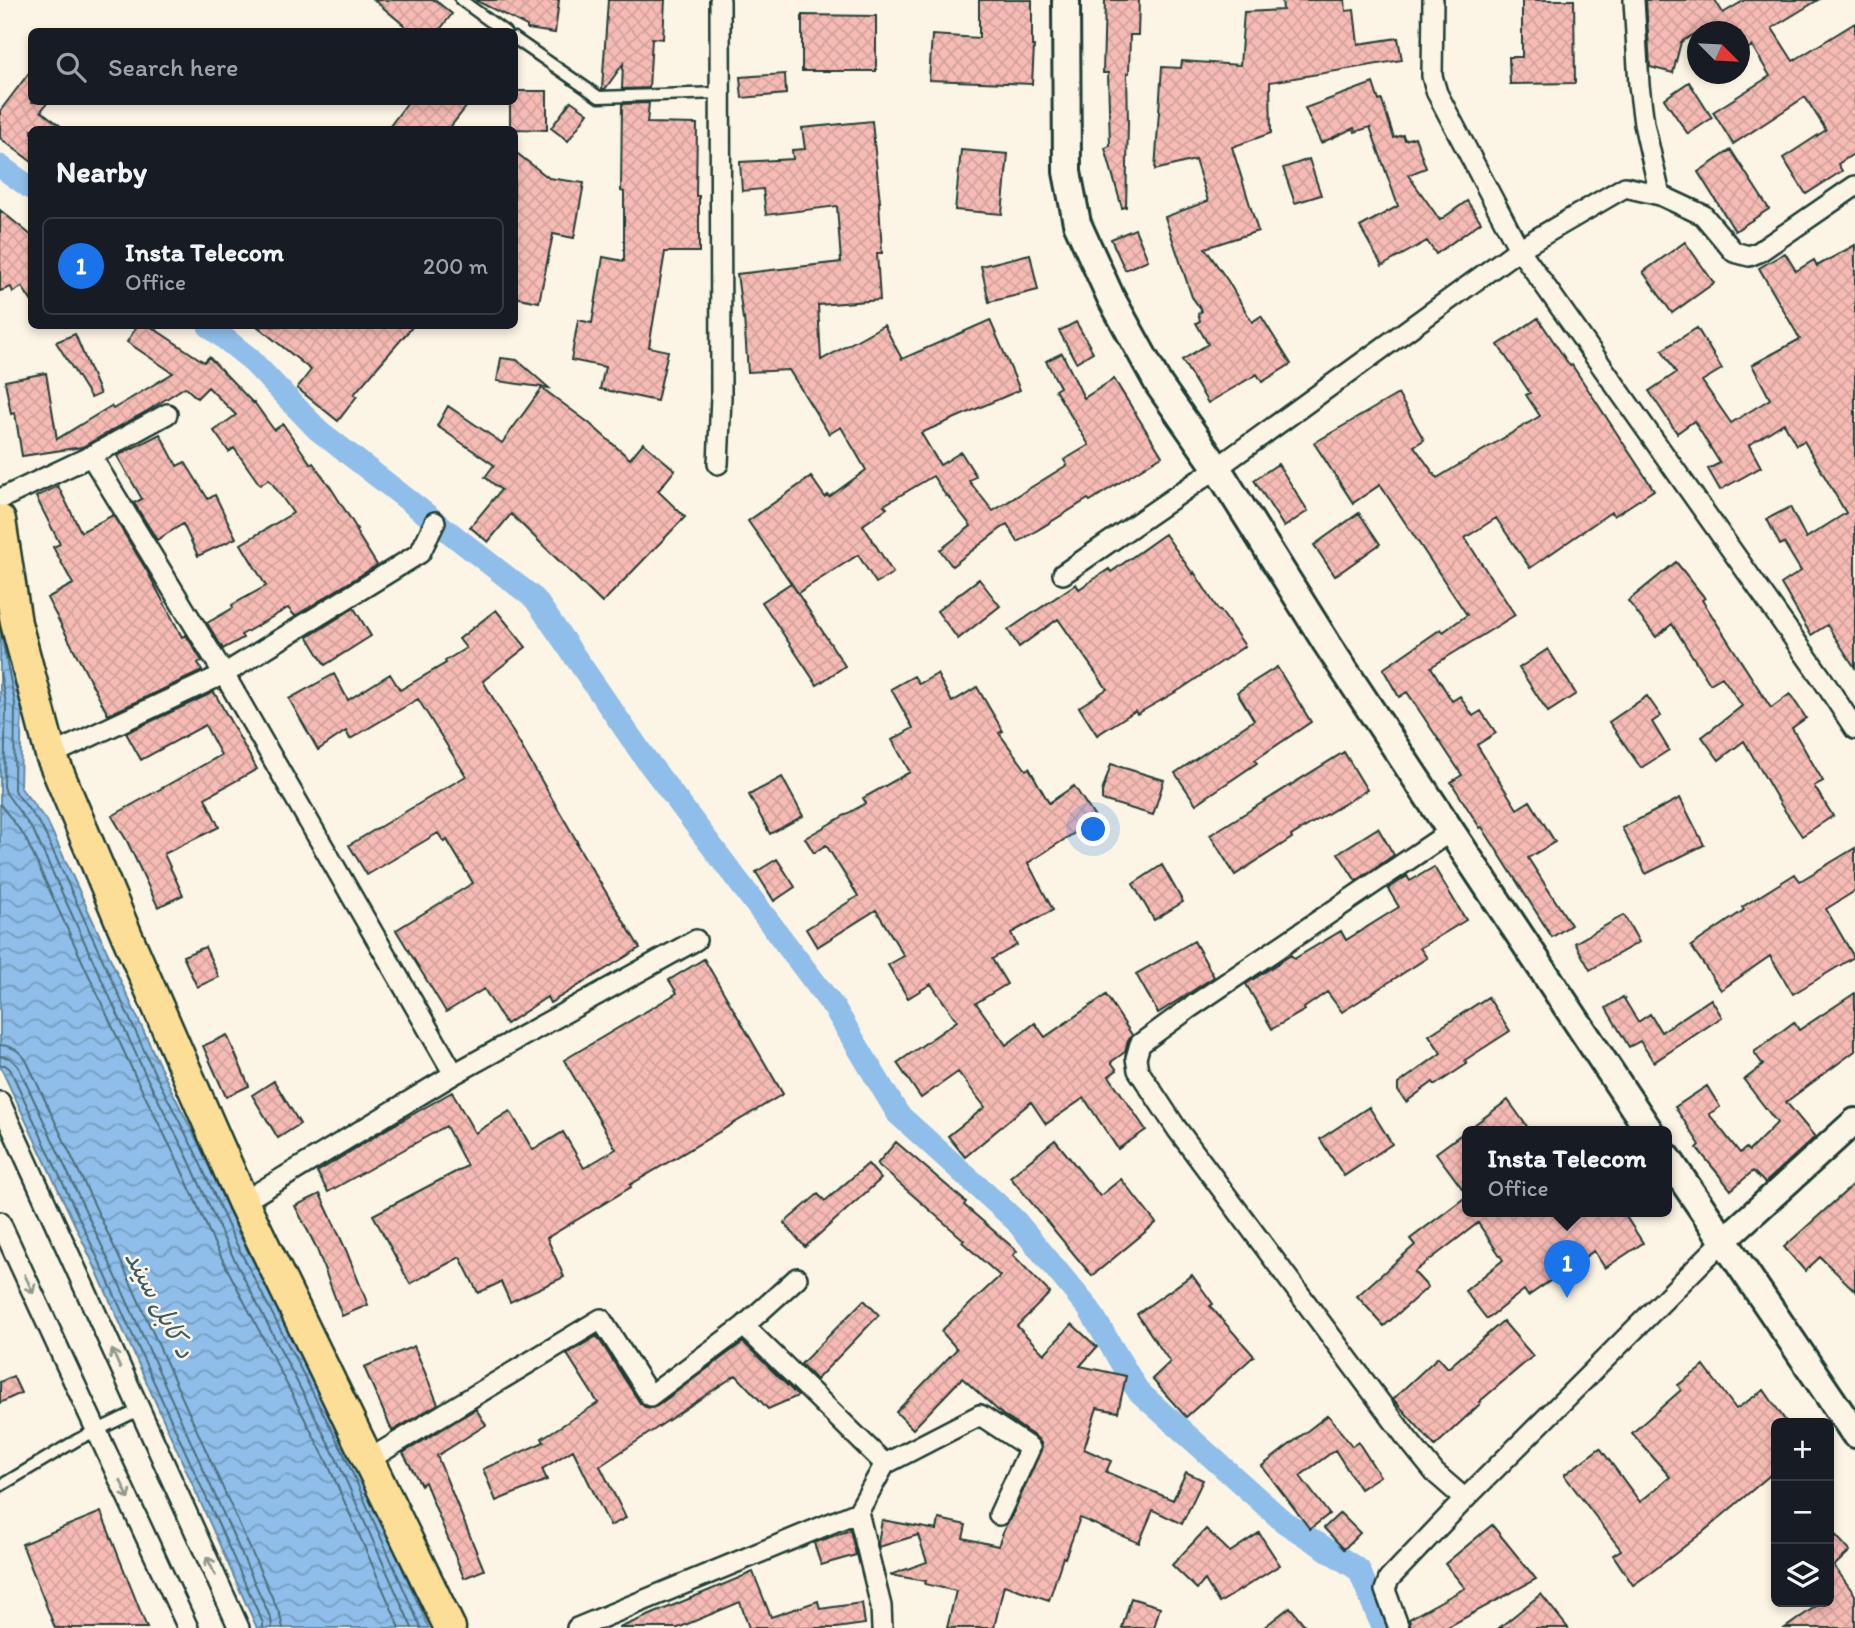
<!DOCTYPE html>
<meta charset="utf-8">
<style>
body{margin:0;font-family:Itim,"Playpen Sans Arabic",sans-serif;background:#242831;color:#f1f3f6}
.controls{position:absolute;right:21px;bottom:21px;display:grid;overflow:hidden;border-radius:10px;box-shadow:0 4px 10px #0003}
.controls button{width:63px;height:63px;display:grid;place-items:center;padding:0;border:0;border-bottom:2px solid #363941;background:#171b24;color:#f1f3f6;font:35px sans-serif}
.compass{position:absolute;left:1687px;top:21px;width:63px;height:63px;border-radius:50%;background:#171b24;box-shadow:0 4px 10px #0003;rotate:114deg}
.you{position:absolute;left:1094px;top:830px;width:24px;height:24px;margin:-18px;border:5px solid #fff;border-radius:50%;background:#1a73e8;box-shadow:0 0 0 10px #1a73e833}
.badge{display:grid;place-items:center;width:46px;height:46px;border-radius:50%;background:#1a73e8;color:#fff;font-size:23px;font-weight:700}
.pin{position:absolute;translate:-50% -58px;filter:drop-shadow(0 2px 4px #0008)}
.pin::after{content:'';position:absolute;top:37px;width:24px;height:21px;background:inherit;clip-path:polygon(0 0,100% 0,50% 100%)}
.popup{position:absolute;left:1462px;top:1126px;width:210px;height:91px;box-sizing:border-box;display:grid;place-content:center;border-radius:10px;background:#171b24;filter:drop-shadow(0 2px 5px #0005);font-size:23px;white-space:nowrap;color:#9ea1a6}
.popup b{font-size:26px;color:#f1f3f6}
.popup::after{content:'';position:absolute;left:50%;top:100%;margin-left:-14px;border:14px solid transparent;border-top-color:#171b24}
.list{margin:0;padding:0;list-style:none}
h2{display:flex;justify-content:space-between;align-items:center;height:91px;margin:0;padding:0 28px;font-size:30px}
h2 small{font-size:23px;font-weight:400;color:#9ea1a6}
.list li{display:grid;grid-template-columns:46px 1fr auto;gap:21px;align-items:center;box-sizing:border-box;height:98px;margin:0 14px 14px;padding:0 14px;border:2px solid #363941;border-radius:10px}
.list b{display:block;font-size:26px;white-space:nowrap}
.list p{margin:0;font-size:23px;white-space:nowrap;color:#9ea1a6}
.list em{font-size:23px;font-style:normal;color:#9ea1a6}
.icon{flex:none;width:38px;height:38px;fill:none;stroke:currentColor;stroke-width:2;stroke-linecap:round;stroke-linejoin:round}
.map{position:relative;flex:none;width:1855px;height:1628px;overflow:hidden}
.search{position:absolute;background:#171b24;box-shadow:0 4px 10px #0003;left:28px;top:28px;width:490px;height:77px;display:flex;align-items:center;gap:18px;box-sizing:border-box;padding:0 24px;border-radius:10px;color:#9ea1a6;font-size:26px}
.panel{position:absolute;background:#171b24;box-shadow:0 4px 10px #0003;left:28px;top:126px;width:490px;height:203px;border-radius:10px}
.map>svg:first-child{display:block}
</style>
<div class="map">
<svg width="1855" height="1628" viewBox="0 0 1855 1628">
<defs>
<pattern id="water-waves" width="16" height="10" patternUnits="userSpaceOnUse" patternTransform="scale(1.75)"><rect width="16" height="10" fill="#8fbeea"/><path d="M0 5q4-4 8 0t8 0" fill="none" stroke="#749cbe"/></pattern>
<pattern id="building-cross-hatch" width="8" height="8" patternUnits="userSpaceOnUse" patternTransform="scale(1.75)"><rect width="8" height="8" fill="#f7bbb5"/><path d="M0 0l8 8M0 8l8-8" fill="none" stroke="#d3a29c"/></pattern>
</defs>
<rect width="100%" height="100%" fill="#fcf5e5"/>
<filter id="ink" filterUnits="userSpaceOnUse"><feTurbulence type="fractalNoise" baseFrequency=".0143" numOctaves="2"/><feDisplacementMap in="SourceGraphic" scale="14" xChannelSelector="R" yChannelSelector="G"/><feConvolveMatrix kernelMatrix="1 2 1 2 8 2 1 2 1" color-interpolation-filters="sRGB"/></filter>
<g filter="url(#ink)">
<path fill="url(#water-waves)" stroke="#628aa1" stroke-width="2" d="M0 591 22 702 20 787 48 823 161 1069 202 1151 239 1234 350 1451 429 1628H257L94 1265 0 1066Z"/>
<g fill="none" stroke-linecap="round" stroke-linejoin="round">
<path stroke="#4c717d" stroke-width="2" d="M0 628 15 703 14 790 42 827 154 1072 196 1154 233 1237 344 1454 421 1628
M0 672 6 703 4 786 6 793 34 832 146 1076 188 1158 225 1241 336 1458 412 1628
M0 804 25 837 137 1080 178 1162 215 1245 327 1462 400 1628
M0 1045C12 1046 21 1051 27 1062L118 1255 280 1615 283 1628
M0 1056 10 1058 18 1066 108 1259 271 1619 272 1628
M0 1065H5L10 1069 100 1263 263 1623V1628"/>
<path stroke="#8fbeea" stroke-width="23" d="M0 166 32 189
M209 326 249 358 318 430 535 599 645 758 835 1009 898 1114 1015 1220 1089 1309 1138 1391 1284 1522 1359 1570 1383 1628"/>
</g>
<path fill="url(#building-cross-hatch)" stroke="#1f3d34" stroke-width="2" d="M374 0H435L452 14 438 32H412Z
M475 0H559L555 33 527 29V26Z
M608 0H665L663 39 652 38 649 88 622 89 623 64 605 89H602Z
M979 0H1032V46H1034L1032 84 929 80 932 35 979 38Z
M1105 0H1139L1138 35H1130L1129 73H1127L1128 123 1126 207 1122 208 1105 148 1110 146 1108 73H1103Z
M1282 0H1345L1346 11 1354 10 1358 44 1398 38 1402 60 1270 82 1271 133 1232 147 1258 231 1205 248 1228 281 1252 322 1261 316 1291 364 1262 382 1257 374 1208 403 1182 360 1208 344 1196 323 1200 321 1198 314 1202 311 1192 297 1165 217 1208 201 1195 160 1155 170 1162 67 1181 68 1182 61 1240 65 1244 12 1283 10Z
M1522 0H1574L1575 83 1510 84 1509 57H1522Z
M1646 0H1715L1723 13 1745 0H1818L1772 28 1793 61 1855 23V153L1838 164 1842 171 1806 194 1783 158 1826 130 1805 97 1733 144 1713 112 1770 76 1752 46 1740 54V32H1698L1681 42 1673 73 1650 67Z
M802 15 876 16V71H802Z
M32 69V102H48L41 111 66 130H32V162L0 138V111Z
M785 74 786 94 742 98 740 77Z
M1689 82 1712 118 1688 134 1664 99Z
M1373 83 1379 101 1382 100 1394 138 1403 135 1405 140 1415 137 1426 168 1408 175 1440 220 1467 201 1481 222 1436 254 1427 241 1382 266 1360 227 1398 206 1370 127 1355 132 1354 128 1321 143 1305 108Z
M514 91H547V130L510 129V102H514Z
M571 101 588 113 568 141 551 128Z
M408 102H470L448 130H387Z
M649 103 647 123 697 124 696 196H699V252H665L649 347 668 351 657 401 600 389 605 367 571 360 578 320 592 323 603 257 624 261V192L621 191 622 104Z
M872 121 880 202H879L882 253H877L880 300 818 305 821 360 884 325 902 359 990 320 1020 390 921 433 940 465 961 452 976 476 969 481 993 511 1067 465 1064 460 1089 445 1055 390 1060 387 1046 361 1062 353 1084 398 1114 379 1162 456 1090 501 1088 499 1018 542 1007 524 952 566 940 550 971 526 947 495 946 496 933 476 884 505 887 508 863 525 893 573 876 583 858 555 798 593 748 521 811 477 825 497 828 495 829 497 866 470 841 427 829 434 789 370 748 372 744 318 743 319 737 274 841 262 837 206 766 215 763 189 742 191 740 162 793 159 792 150 805 149 802 128Z
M961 150 1008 154 1002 214 955 210Z
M1731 150 1769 209 1735 231 1698 172Z
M514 151 549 178 584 183 574 238 553 234 539 302 514 297Z
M1309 159 1321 195 1295 203 1283 168Z
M0 210 32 236V302L22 287 13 292 11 287 0 291Z
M1135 229 1148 260 1125 270 1111 239Z
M1685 242 1714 283 1672 313 1643 272Z
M1855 245V668L1827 625 1811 635 1781 584 1801 571 1784 543 1780 545 1767 519 1790 507 1806 538 1846 513 1804 441 1796 445 1784 423 1749 445 1761 467 1720 490 1708 469 1720 463 1694 421 1677 433 1649 391 1676 373 1662 350 1697 328 1722 369 1702 381 1731 423 1770 399 1752 365 1800 339 1759 268 1785 253 1796 271 1814 260 1817 266Z
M1030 254 1038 290 989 302 981 266Z
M1538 318 1570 366 1572 365 1654 490 1614 516 1611 512 1530 568 1496 518 1465 538 1515 615 1431 667 1452 701 1460 696 1473 716 1481 711 1496 733 1477 745 1517 809 1530 801 1555 842 1528 858 1571 925 1552 937 1482 827 1480 828 1451 782 1462 775 1407 692 1399 697 1383 669 1441 629 1443 632 1467 615 1380 485 1353 503 1314 443 1398 394 1424 440 1414 446 1437 478 1540 416 1526 395 1530 393 1498 345Z
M1076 322 1093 352 1076 362 1059 331Z
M137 326H150L204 362 209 357 253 403 254 402 274 430 283 424 311 464 313 463 331 488 357 529 355 530 377 565 295 616 288 608 241 635 243 638 223 649 207 623 233 608 232 605 266 586 241 544 293 513 269 479 260 485 234 448 229 452 214 431 236 415 208 387 197 398 185 387 147 411 82 447 22 456 15 413 11 414 5 381 46 373 57 439 111 406 113 409 173 373 127 342Z
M257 326H413L354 394 357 396 338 421 297 388 311 370Z
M75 334 100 394 91 398 56 342Z
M501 358 517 360 549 388 497 381Z
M542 388 589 423 630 459 643 443 675 470 658 491 685 517 602 603 511 514 488 542 470 527 501 490 485 477 494 465 437 426 448 406 502 443Z
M160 434 177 466 185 462 208 499 215 495 236 538 198 556 183 524 157 540 134 503 142 499 117 456Z
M1278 464 1308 511 1284 527 1254 480Z
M58 486 81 532 113 515 147 571 182 637 186 635 202 661 198 663 202 671 108 715 47 598 73 584 53 547 60 544 36 497Z
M1359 513 1380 544 1335 576 1314 545Z
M1165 534 1193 574 1194 572 1219 611 1220 610 1245 646 1181 689 1137 714 1135 711 1097 735 1079 707 1107 689 1058 619 1019 647 1008 630 1076 584 1079 589 1109 569 1111 572Z
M1676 562 1705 598 1702 600 1771 708 1790 694 1806 718 1792 728 1823 781 1814 786 1833 816 1802 836 1781 805 1744 741 1719 760 1702 737 1742 706 1722 677 1710 684 1672 624 1656 637 1628 601Z
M979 579 1000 606 958 639 937 611Z
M791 583 845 666 817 685 762 602Z
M354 608 371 636 325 665 308 637Z
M496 610 526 647 483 681 578 843H576L640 948 550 1003 547 997 506 1024 484 989 446 1012 396 930 473 883 447 840 444 842 438 833 367 875 349 845 466 776 418 699 350 739 346 731 318 750 289 699 334 674 348 700 390 674 400 690 446 663 445 661 466 648 459 639Z
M1548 649 1576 694 1548 712 1519 668Z
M1277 667 1311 722 1255 760 1257 763 1196 804 1175 773 1254 720 1237 692Z
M937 674 952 702 977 687 1003 731 999 733 1026 770 1029 768 1049 803 1074 786 1096 819 1028 863 1053 910 1011 933 1017 945 992 959 1007 984 976 1003 1006 1045 1035 1023 1045 1037 1106 995 1132 1035 1128 1041 1125 1052 1111 1062 1117 1070 1109 1076 1146 1130 1118 1149 1084 1098 1046 1124 1031 1102 965 1157 948 1136 985 1107 958 1072 921 1098 897 1063 957 1021 931 984 908 998 888 965 904 956 876 910 817 947 806 929 858 896 826 845 814 853 805 838 866 803 863 798 910 772 892 740 913 728 891 689 914 676 919 684Z
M214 692 257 769 205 798 219 827 164 854 183 895 158 907 127 841 112 816 221 755 205 725 141 760 126 733Z
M1647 696 1661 716 1652 722 1669 750 1641 768 1609 722Z
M1344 752 1367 790 1291 836 1292 838 1235 875 1210 835Z
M1111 764 1164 780 1153 815 1102 800V792Z
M782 777 803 816 770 834 749 795Z
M1680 798 1704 845 1646 874 1622 828Z
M1378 828 1394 855 1356 881 1338 853Z
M1855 848V891L1826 909 1854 957 1793 994 1770 956 1721 990 1691 946 1744 910 1742 907 1795 874 1800 881Z
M777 859 795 887 774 901 756 872Z
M1162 865 1183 902 1154 920 1133 884Z
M1434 867 1466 920 1420 948 1427 958 1342 1012 1327 992 1304 1008 1305 1010 1272 1029 1246 984 1291 955 1294 959 1341 931 1346 940 1399 907 1388 889 1407 876 1410 881Z
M1624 915 1639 942 1590 970 1575 943Z
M1194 941 1214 977 1158 1013 1136 974Z
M205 947 219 977 197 987 183 956Z
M704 959 783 1094 630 1185 631 1187 547 1238 564 1277 510 1302 501 1282 478 1293 460 1257 410 1284 373 1215 467 1166 446 1126 328 1192 317 1172 387 1129 452 1092 475 1133 510 1111 533 1150 563 1132 584 1168 616 1149 564 1060 677 993 669 980Z
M1855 993V1051L1786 1102 1815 1137 1765 1183 1753 1171 1731 1190 1697 1148 1700 1145 1675 1107 1707 1086 1720 1107 1709 1114 1740 1153 1746 1148 1749 1151 1777 1123 1744 1080 1763 1065 1754 1052 1794 1022 1799 1030Z
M1488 997 1510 1031 1465 1060 1467 1064 1435 1085 1433 1082 1406 1102 1398 1091V1084L1441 1053 1429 1035Z
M1623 997 1638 1022 1650 1014 1661 1032 1711 999 1722 1017 1654 1062 1640 1041 1629 1047 1606 1008Z
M227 1035 249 1086 226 1097 203 1046Z
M274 1081 300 1124 278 1138 252 1095Z
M1508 1100 1531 1132H1467V1195L1436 1153Z
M1369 1107 1392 1144 1344 1176 1320 1139Z
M1055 1140 1100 1196 1121 1179 1156 1223 1092 1276 1010 1177Z
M896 1142 966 1202 964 1205 1017 1251 1013 1255 1050 1293 1017 1326 1044 1354 1072 1324 1097 1347 1080 1366 1126 1376 1118 1412 1097 1408 1084 1449 1111 1461 1106 1472 1173 1500 1186 1472 1203 1480 1182 1524 1153 1510 1139 1543 1080 1518 1065 1558 1063 1557 1049 1600 1004 1585 994 1628H947L956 1591 925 1584 926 1581 890 1575 927 1562 918 1535 879 1547 878 1543 882 1520 937 1530 939 1519 966 1525 963 1538 998 1546 1006 1525 1010 1520 1042 1448 1041 1443 1037 1438 1003 1415 962 1378 913 1429 896 1412 957 1349 941 1331 1000 1276 962 1242 964 1240 877 1164Z
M868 1164 881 1179 805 1247 784 1223 818 1194 825 1201Z
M1855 1183V1291L1820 1257 1805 1271 1784 1247Z
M320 1194 346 1250 368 1305 342 1316 316 1247 295 1206Z
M1467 1196V1212H1555L1564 1226 1585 1212H1623L1643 1243 1605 1268 1594 1251 1528 1296 1524 1290 1487 1319 1465 1291 1503 1260 1478 1223 1414 1272 1428 1287 1384 1326 1357 1296 1415 1245 1410 1239Z
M1192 1275 1213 1304 1210 1306 1254 1356 1186 1417 1152 1379 1170 1362 1137 1314Z
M864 1300 879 1315 816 1380 801 1364Z
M1503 1321 1533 1356 1479 1402 1481 1403 1435 1446 1393 1399 1438 1357 1448 1368Z
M597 1336 640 1403 645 1407 652 1408 657 1406 743 1342 798 1396 768 1409 736 1375 600 1466 626 1518 610 1526 573 1450 542 1469 547 1480 496 1501 483 1469 544 1442 542 1438 598 1403 567 1354Z
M414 1346 438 1404 392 1431 364 1367Z
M1704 1366 1736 1409 1764 1390 1787 1423H1776V1470L1703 1532 1653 1571 1633 1585 1613 1555 1621 1550 1564 1475 1600 1448 1640 1502 1670 1477 1632 1433 1681 1390 1678 1385Z
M13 1376 21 1393 0 1403V1382Z
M476 1409 486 1425 437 1456 484 1570 464 1578 425 1482 421 1485 403 1453Z
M1328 1415 1352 1446 1358 1442 1380 1476 1360 1489 1335 1450 1300 1476 1329 1514 1310 1529 1262 1466Z
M101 1512 147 1628H55L22 1544Z
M1340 1513 1360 1533 1344 1549 1324 1528Z
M1492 1525 1536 1579 1446 1628H1411L1409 1619 1465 1588 1445 1564Z
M1829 1528 1850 1551 1834 1566 1855 1595V1628H1785L1822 1602H1829Z
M1206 1529 1230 1552 1259 1533 1280 1565 1219 1603 1205 1580 1197 1589 1172 1565Z
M850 1530 856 1555 821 1565 814 1543Z
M753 1572 771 1617 818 1601 820 1609 862 1603 865 1624 836 1628H749L740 1602 678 1628H619Z
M1541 1594 1568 1628H1499Z
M1131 1598 1160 1607 1154 1628H1122Z
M1290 1607 1307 1628H1263Z"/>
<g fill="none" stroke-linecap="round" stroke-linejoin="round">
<g stroke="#1f3d34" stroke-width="15">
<path id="service" d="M461 0 505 32
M514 38 599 97 720 93
M0 1486 77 1440 139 1410"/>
</g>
<g stroke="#1f3d34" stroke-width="24">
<path id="minor" d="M1433 0 1432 76 1437 93 1519 249 1821 677 1855 729
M1634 0 1639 85 1644 124 1660 195
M91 456 224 674 454 1074
M718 464 721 397 720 0
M0 499 91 456 167 414
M1063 574 1217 468 1519 249 1625 187 1660 195 1703 215 1734 252 1749 256 1759 252 1855 186
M51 755 224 674 420 553 435 522
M1451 831 1188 1009 1140 1044 1136 1058 1138 1070 1177 1129 1405 1436 1435 1473 1465 1499
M0 1102 239 1628
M243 1202 454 1074 696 940
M0 1222 188 1628
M744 1326 885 1464 980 1415 1030 1448 999 1515
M368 1460 601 1319 650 1396 744 1326 797 1278
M858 1512 881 1606 882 1628
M577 1628 858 1512 885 1464
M1399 1628 1385 1590 1389 1579 1465 1499 1723 1241"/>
</g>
<g stroke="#1f3d34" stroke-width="30">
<path id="tertiary" d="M1723 1241 1855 1121"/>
</g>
<g stroke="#1f3d34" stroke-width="32">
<path id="secondary" d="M1066 0 1067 172 1077 223 1111 298 1159 385 1217 468 1327 644 1650 1132
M1667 1157 1855 1434"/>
</g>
<g stroke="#1f3d34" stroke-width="35">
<path id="primary" d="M0 520 16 623 51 755 127 936 243 1202 450 1628"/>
</g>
<use href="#service" stroke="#fcf5e5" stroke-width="10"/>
<use href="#minor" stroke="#fcf5e5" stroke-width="19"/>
<use href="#tertiary" stroke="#fcf5e5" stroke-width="24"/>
<use href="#secondary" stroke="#fcf5e5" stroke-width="26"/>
<use href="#primary" stroke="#fcde96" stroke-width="30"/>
</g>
<defs><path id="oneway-shaft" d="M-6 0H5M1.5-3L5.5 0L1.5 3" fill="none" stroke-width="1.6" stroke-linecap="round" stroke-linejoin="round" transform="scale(1.75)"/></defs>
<g stroke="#8e998c">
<use href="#oneway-shaft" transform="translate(29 1284) rotate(65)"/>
<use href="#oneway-shaft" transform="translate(116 1359) rotate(-114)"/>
<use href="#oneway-shaft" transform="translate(125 1490) rotate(65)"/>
<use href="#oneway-shaft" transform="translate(211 1566) rotate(-115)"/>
</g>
</g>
<g text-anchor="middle" stroke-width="5" stroke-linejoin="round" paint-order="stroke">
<g font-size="26" font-style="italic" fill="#3b5d62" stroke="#fcf5e5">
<text transform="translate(160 1304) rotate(62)" y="9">د کابل سيند</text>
</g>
</g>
</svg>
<div class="controls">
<button>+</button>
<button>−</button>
<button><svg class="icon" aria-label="layers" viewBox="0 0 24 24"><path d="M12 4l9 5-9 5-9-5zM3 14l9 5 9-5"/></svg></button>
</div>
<svg class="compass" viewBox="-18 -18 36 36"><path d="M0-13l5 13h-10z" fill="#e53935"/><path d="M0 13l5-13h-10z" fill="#9ea1a6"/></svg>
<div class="you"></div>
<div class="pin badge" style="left:1567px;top:1298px">1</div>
<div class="popup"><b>Insta Telecom</b>Office</div>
<div class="search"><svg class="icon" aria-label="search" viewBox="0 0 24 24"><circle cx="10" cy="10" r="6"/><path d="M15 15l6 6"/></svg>Search here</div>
<section class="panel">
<h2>Nearby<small></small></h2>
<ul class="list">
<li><span class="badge">1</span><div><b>Insta Telecom</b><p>Office</p></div><em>200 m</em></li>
</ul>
</section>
</div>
